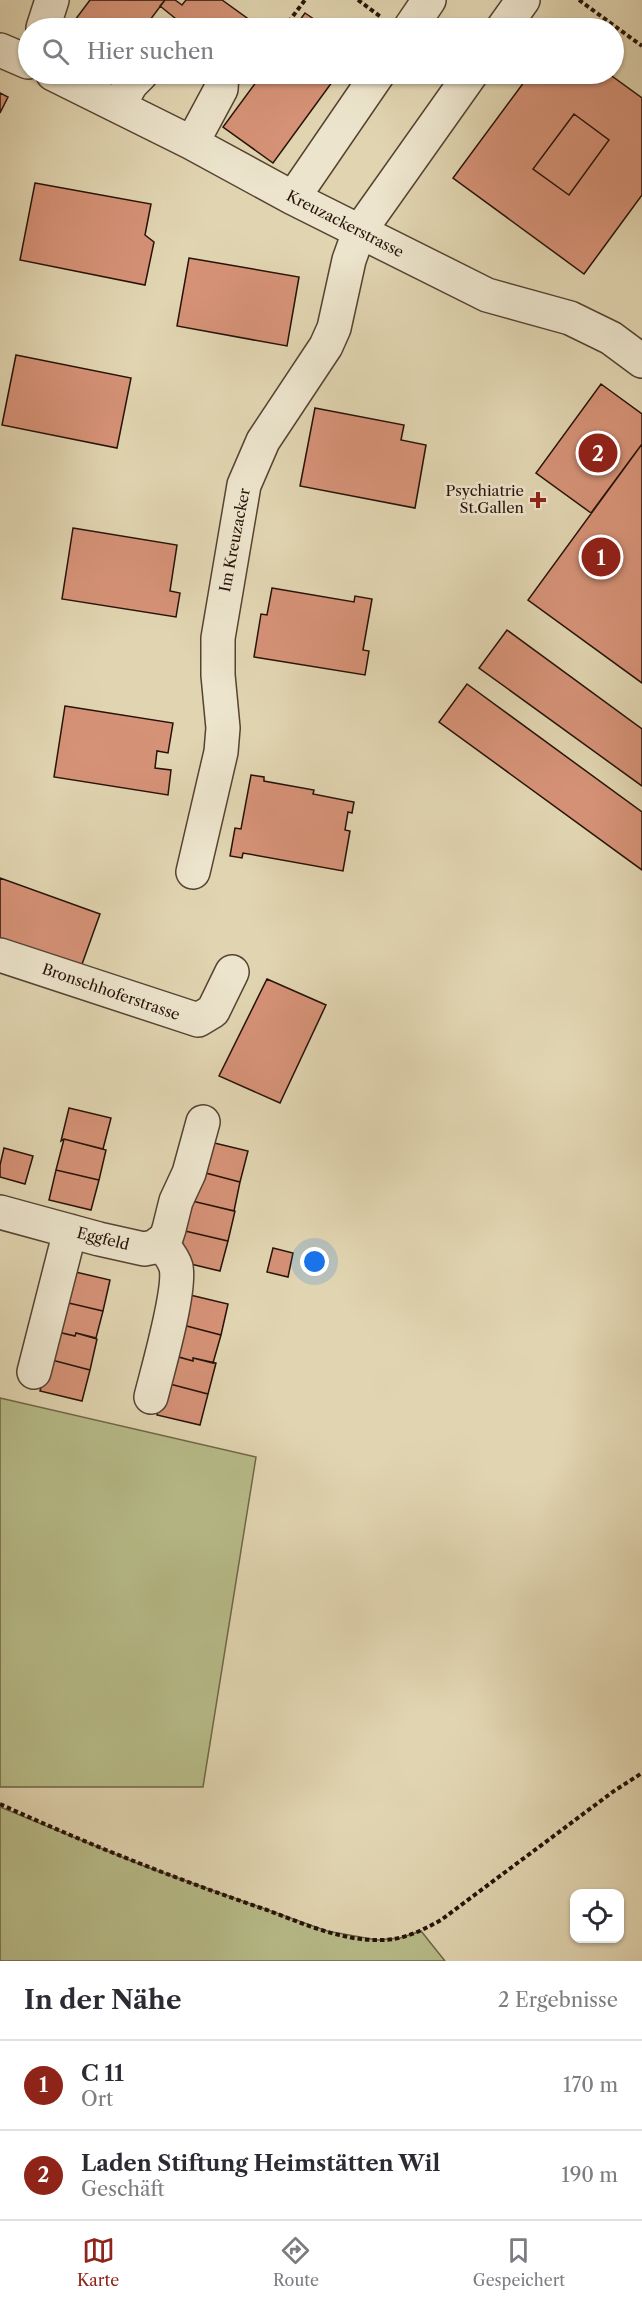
<!DOCTYPE html>
<html lang="de">
<meta charset="utf-8">
<style>
body{margin:0;font-family:"Libre Caslon Text",serif;background:#f7f7f7;color:#2b2b33}
.controls{position:absolute;right:18px;bottom:18px;display:grid;overflow:hidden;border-radius:12px;box-shadow:0 2px 4px #0004}
.controls button{width:54px;height:54px;display:grid;place-items:center;padding:0;border:0;border-bottom:2px solid #e1e1e2;background:#fff;color:#2b2b33;font:30px sans-serif}
.you{position:absolute;left:315px;top:1262px;width:21px;height:21px;margin:-15px;border:4px solid #fff;border-radius:50%;background:#1a73e8;box-shadow:0 0 0 9px #1a73e833}
.badge{display:grid;place-items:center;width:39px;height:39px;border-radius:50%;background:#8f2418;color:#fff;font-size:20px;font-weight:700}
.pin{position:absolute;translate:-50% -50%;border:3px solid #fff;box-shadow:0 2px 6px #0006}
.list{margin:0;padding:0;list-style:none}
h2{display:flex;justify-content:space-between;align-items:center;height:78px;margin:0;padding:0 24px;font-size:26px}
h2 small{font-size:20px;font-weight:400;color:#7c7c81}
.list li{display:grid;grid-template-columns:39px 1fr auto;gap:18px;align-items:center;box-sizing:border-box;height:90px;padding:0 24px;border-top:2px solid #e1e1e2}
.list b{display:block;font-size:22px;white-space:nowrap}
.list p{margin:0;font-size:20px;white-space:nowrap;color:#7c7c81}
.list em{font-size:20px;font-style:normal;color:#7c7c81}
.icon{flex:none;width:33px;height:33px;fill:none;stroke:currentColor;stroke-width:2;stroke-linecap:round;stroke-linejoin:round}
.map{position:relative;flex:none;width:642px;height:1961px;overflow:hidden}
.search{position:absolute;background:#fff;box-shadow:0 2px 4px #0004;left:18px;right:18px;top:18px;height:66px;display:flex;align-items:center;gap:15px;box-sizing:border-box;padding:0 21px;border-radius:33px;color:#7c7c81;font-size:22px}
.sheet{height:258px;background:#fff}
nav{display:flex;justify-content:space-around;align-items:center;box-sizing:border-box;height:84px;border-top:2px solid #e1e1e2;background:#fff;font-size:16px;color:#7c7c81}
nav a{display:grid;justify-items:center;gap:3px}
nav .on{color:#8f2418}
.map>svg:first-child{display:block}
</style>
<div class="map">
<svg width="642" height="1961" viewBox="0 0 642 1961">
<rect width="100%" height="100%" fill="#e1d5b1"/>
<filter id="stains"><feTurbulence type="fractalNoise" baseFrequency=".00333" numOctaves="4"/><feColorMatrix values="0 0 0 0 .2 0 0 0 0 .09 0 0 0 0 .02 0 0 0 .5 -.17"/></filter>
<radialGradient id="worn" r=".72"><stop offset=".6" stop-color="#630" stop-opacity="0"/><stop offset="1" stop-color="#630" stop-opacity=".3"/></radialGradient>
<path fill="#b7bc89" stroke="#6e6748" stroke-width="1.5" d="M0 1398 256 1457 203 1787H0Z
M0 1807 144 1866 327 1931 377 1940 400 1938 421 1931 445 1961H0Z"/>
<path fill="#d69277" stroke="#261208" stroke-width="1.5" fill-rule="evenodd" d="M90 0H165L144 28H69Z
M165 0H175L182 5 186 0H222L261 28H184L180 26 181 23 160 6Z
M305 13 327 28H294Z
M262 74H338L273 163 223 127Z
M530 74H609L642 98V195L584 274 453 178ZM574 114 609 140 569 195 533 169Z
M0 93 8 97 0 113Z
M574 114 609 140 569 195 533 169Z
M35 183 151 204 145 235 154 242 145 285 20 260Z
M189 258 299 277 287 346 177 326Z
M16 355 131 378 117 448 2 425Z
M601 384 642 414V444L591 513 536 473Z
M315 408 404 425 401 440 426 445 415 508 300 486Z
M642 444V683L528 600Z
M73 528 177 545 170 591 180 593 176 617 62 599Z
M272 588 354 602 355 596 372 599 363 650 369 651 365 675 254 657 261 614 267 615Z
M507 630 642 729V786L479 668Z
M467 684 642 812V870L439 722Z
M65 706 173 723 168 753 157 751 155 768 171 770 168 795 54 777Z
M251 775 264 777V781L314 790 313 794 354 802 352 813 348 812 345 830 350 831 343 871 243 853 242 858 230 856 235 828 241 829Z
M0 878 100 914 81 967 0 938Z
M267 979 326 1005 280 1103 219 1076Z
M69 1108 111 1118 103 1149 64 1139 61 1141Z
M64 1139 106 1150 99 1180 56 1170Z
M206 1141 248 1151 240 1182 198 1171Z
M4 1148 33 1156 25 1184 0 1177V1165Z
M56 1170 99 1180 91 1210 49 1200Z
M198 1171 240 1182 234 1211 192 1201Z
M192 1201 235 1211 228 1241 185 1231Z
M185 1231 228 1241 220 1271 178 1261Z
M273 1248 293 1253 288 1277 267 1272Z
M67 1270 110 1280 103 1311 60 1301Z
M186 1294 228 1304 221 1335 179 1324Z
M60 1301 103 1311 96 1338 76 1333 75 1336 53 1331Z
M179 1324 221 1335 213 1363 193 1358V1361L171 1355Z
M54 1331 75 1336 76 1333 97 1339 90 1370 48 1359Z
M172 1355 193 1361V1358L216 1363 208 1394 166 1383Z
M48 1359 90 1370 82 1401 40 1391Z
M166 1383 208 1394 200 1425 157 1415Z"/>
<g fill="none" stroke-linecap="round" stroke-linejoin="round">
<g stroke="#554332" stroke-width="36">
<path id="minor" d="M43 28 52 0
M410 28 429 0
M503 28 523 0
M0 50 28 62
M53 74 192 143 293 198 487 295 570 318 611 338 642 361
M119 105 131 84 141 74
M192 143 221 89 222 74
M293 198 378 74
M193 872 221 752 223 728 218 675V638L244 485 263 441 326 346 334 328 349 260 359 232 471 74
M0 955 198 1020 213 1011 232 972
M0 1212 99 1239 144 1249 154 1247 166 1238 169 1229 176 1201 189 1173 203 1122
M34 1372 70 1231
M151 1397C158 1369 181 1290 176 1267 173 1257 167 1251 161 1243"/>
</g>
<path stroke="#261208" stroke-width="4" stroke-dasharray="4.5 3" stroke-linecap="butt" d="M358 0 381 17
M579 0 642 46
M284 28 305 0
M0 1804C87 1844 176 1879 267 1910 302 1923 339 1940 377 1940 401 1941 421 1931 441 1920L614 1791 642 1773"/>
<use href="#minor" stroke="#ece4cc" stroke-width="33"/>
</g>
<path fill="#8f2418" stroke="#ece4cc" stroke-width="2" d="M535 491h6v6h6v6h-6v6h-6v-6h-6v-6h6z"/>
<g text-anchor="middle" stroke-width="5" stroke-linejoin="round" paint-order="stroke">
<g font-size="15" fill="#261208" stroke="#ece4cc">
<text transform="translate(345 224) rotate(27)" y="5">Kreuzackerstrasse</text>
<text transform="translate(235 540) rotate(-79)" y="5">Im Kreuzacker</text>
<text transform="translate(111 992) rotate(19)" y="5">Bronschhoferstrasse</text>
<text transform="translate(103 1239) rotate(14)" y="5">Eggfeld</text>
</g>
<g font-size="15" fill="#261208" stroke="#ece4cc" text-anchor="end">
<text x="524" y="496">Psychiatrie<tspan x="524" dy="17">St.Gallen</tspan></text>
</g>
</g>
<rect width="100%" height="100%" filter="url(#stains)"/>
<rect width="100%" height="100%" fill="url(#worn)"/>
</svg>
<div class="controls">
<button><svg class="icon" aria-label="locate" viewBox="0 0 24 24"><circle cx="12" cy="12" r="6"/><path d="M12 2v4M12 18v4M2 12h4M18 12h4"/></svg></button>
</div>
<div class="you"></div>
<div class="pin badge" style="left:601px;top:557px">1</div>
<div class="pin badge" style="left:598px;top:453px">2</div>
<div class="search"><svg class="icon" aria-label="search" viewBox="0 0 24 24"><circle cx="10" cy="10" r="6"/><path d="M15 15l6 6"/></svg>Hier suchen</div>
</div>
<section class="sheet">
<h2>In der Nähe<small>2 Ergebnisse</small></h2>
<ul class="list">
<li><span class="badge">1</span><div><b>C 11</b><p>Ort</p></div><em>170 m</em></li>
<li><span class="badge">2</span><div><b>Laden Stiftung Heimstätten Wil</b><p>Geschäft</p></div><em>190 m</em></li>
</ul>
</section>
<nav>
<a class="on"><svg class="icon" aria-label="map" viewBox="0 0 24 24"><path d="M3 6l6-2 6 2 6-2v14l-6 2-6-2-6 2zM9 4v14M15 6v14"/></svg>Karte</a>
<a><svg class="icon" aria-label="directions" viewBox="0 0 24 24"><path d="M12 3l9 9-9 9-9-9zM9 14v-3h6M13 9l2 2-2 2"/></svg>Route</a>
<a><svg class="icon" aria-label="saved" viewBox="0 0 24 24"><path d="M7 4h10v16l-5-4-5 4z"/></svg>Gespeichert</a>
</nav>
